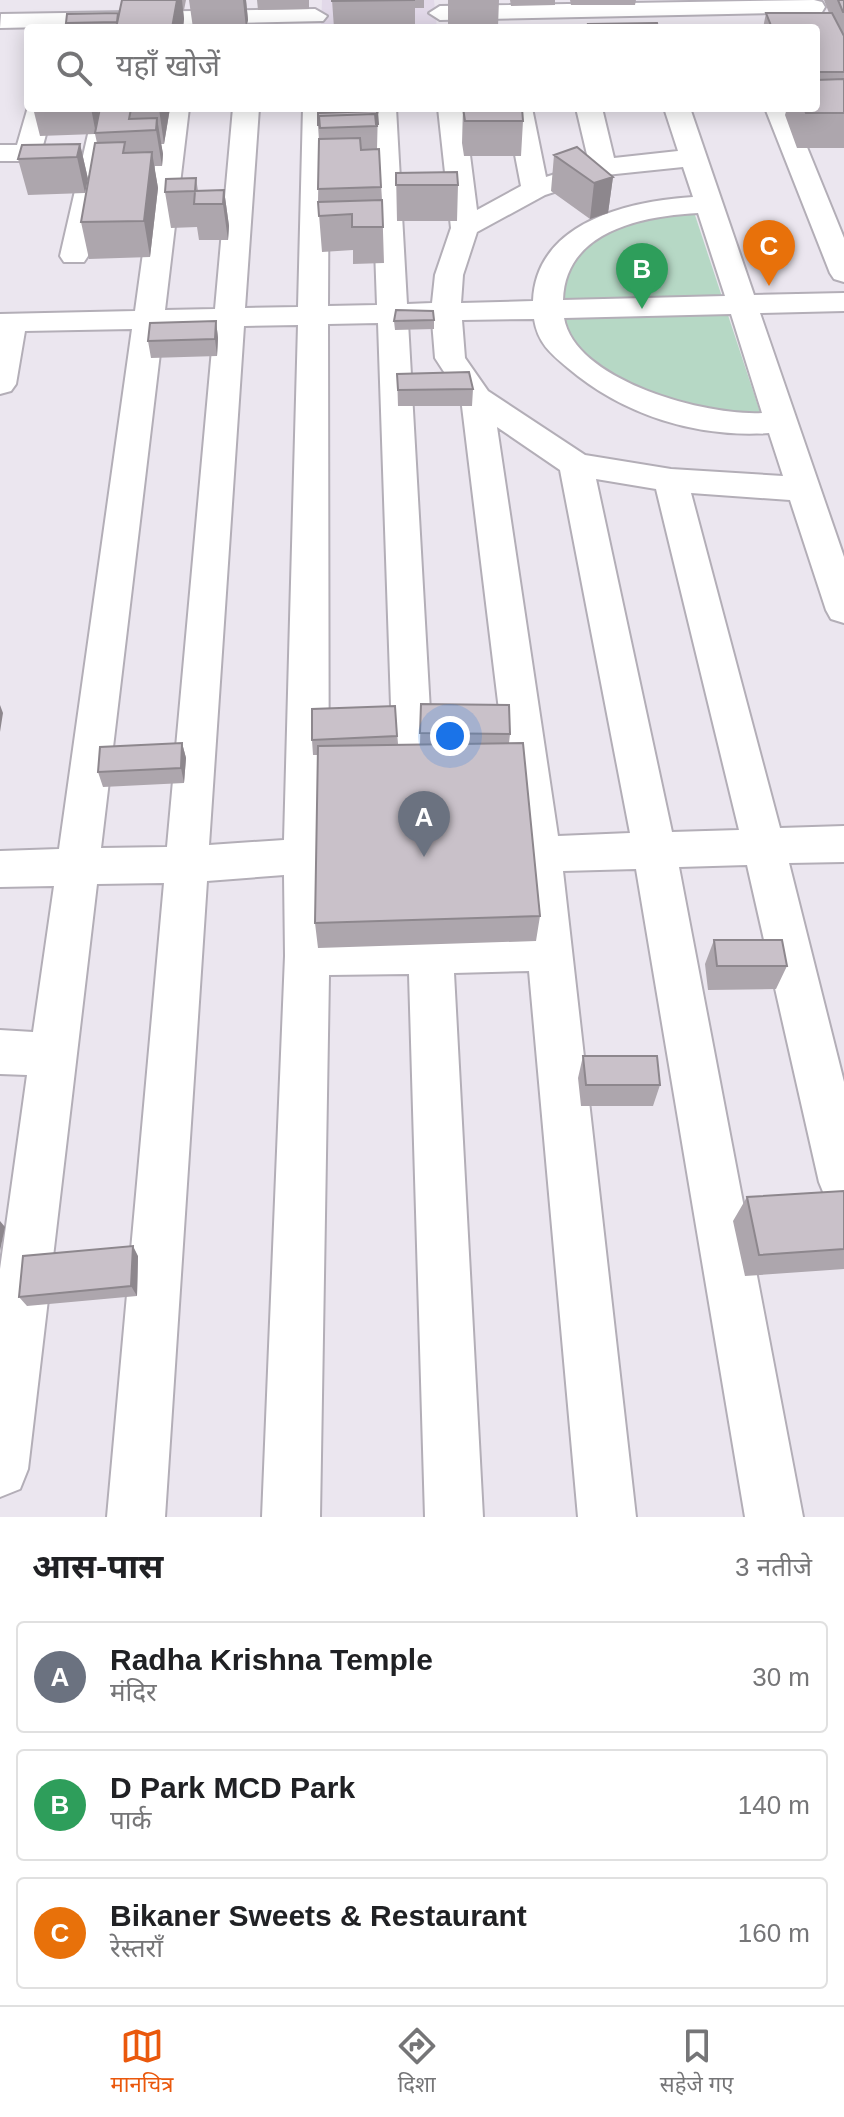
<!DOCTYPE html>
<html lang="hi">
<meta charset="utf-8">
<style>
body{margin:0;font-family:Helvetica,"Noto Sans Devanagari",sans-serif;background:#f2f2f2;color:#202124}
.you{position:absolute;left:450px;top:736px;width:28px;height:28px;margin:-20px;border:6px solid #fff;border-radius:50%;background:#1a73e8;box-shadow:0 0 0 12px #1a73e833}
.badge{display:grid;place-items:center;width:52px;height:52px;border-radius:50%;background:#ea580c;color:#fff;font-size:26px;font-weight:700}
.pin{position:absolute;translate:-50% -66px;filter:drop-shadow(0 2px 4px #0008)}
.pin::after{content:'';position:absolute;top:42px;width:28px;height:24px;background:inherit;clip-path:polygon(0 0,100% 0,50% 100%)}
.list{margin:0;padding:0;list-style:none}
h2{display:flex;justify-content:space-between;align-items:center;height:104px;margin:0;padding:0 32px;font-size:34px}
h2 small{font-size:26px;font-weight:400;color:#757577}
.list li{display:grid;grid-template-columns:52px 1fr auto;gap:24px;align-items:center;box-sizing:border-box;height:112px;margin:0 16px 16px;padding:0 16px;border:2px solid #e0e0e0;border-radius:8px}
.list b{display:block;font-size:30px;white-space:nowrap}
.list p{margin:0;font-size:26px;white-space:nowrap;color:#757577}
.list em{font-size:26px;font-style:normal;color:#757577}
.icon{flex:none;width:44px;height:44px;fill:none;stroke:currentColor;stroke-width:2;stroke-linecap:round;stroke-linejoin:round}
.map{position:relative;flex:none;width:844px;height:1517px;overflow:hidden}
.search{position:absolute;background:#fff;box-shadow:0 4px 20px #0003;left:24px;right:24px;top:24px;height:88px;display:flex;align-items:center;gap:20px;box-sizing:border-box;padding:0 28px;border-radius:8px;color:#757577;font-size:30px}
.sheet{height:488px;background:#fff}
nav{display:flex;justify-content:space-around;align-items:center;box-sizing:border-box;height:112px;border-top:2px solid #e0e0e0;background:#fff;font-size:22px;color:#757577}
nav a{display:grid;justify-items:center;gap:4px}
nav .on{color:#ea580c}
.map>svg:first-child{display:block}
</style>
<div class="map">
<svg width="844" height="1517" viewBox="0 0 844 1517">
<rect width="100%" height="100%" fill="#ebe6ef"/>
<path fill="#e2d9e9" d="M322 0H434L437 28H321Z"/>
<path fill="#b6d8c5" d="M693 209 761 415C672 409 623 397 560 330L566 266C611 221 633 217 693 209Z"/>
<g fill="none" stroke-linecap="round" stroke-linejoin="round">
<g stroke="#b3aeb7" stroke-width="4">
<path id="minor" d="M814 0 822 2 825 7 822 12 440 20 429 13 440 6Z
M315 9 327 16 323 21 0 28 1 14Z
M28 107 53 108 41 153 28 161H0V145H17Z
M94 108H120L88 256 84 262H64L60 256Z
M163 108H189L165 310 215 309 233 108H259L245 308 298 307 303 108H329L328 306 377 305 370 108H396L407 304 432 303 435 275 451 228 438 108H464L477 210 521 186 506 108H532L546 177 589 163 576 108H602L614 158 678 151 664 108H690L754 295 844 293V311L760 313 844 557V623L831 619 826 610 790 500 691 493 780 828 844 826V862L789 863 844 1082V1207L826 1199 819 1182 747 865 679 867 803 1517H745L636 869 563 871 636 1517H578L529 971 454 973 483 1517H425L409 974 329 975 320 1517H262L285 956 284 875 207 881 165 1517H107L164 883 97 884 28 1469 20 1489 0 1497V1269L27 1075 0 1074V1030L33 1032 54 886 0 887V851L59 849 132 329 25 331 16 384 11 391 0 394V314L135 311ZM683 167 693 197C629 201 536 222 533 301L461 303 463 275 477 232 545 195 606 175ZM698 213 725 296 563 300C565 231 642 216 698 213ZM731 314 762 413C706 416 575 381 564 318ZM534 319C538 343 550 353 568 368 623 415 697 438 769 433L783 476 671 469 585 455 488 391 465 358 462 320ZM432 321 435 358 461 398 526 932 329 936 328 324 378 323 393 764 399 775 413 780 427 775 433 764 408 322ZM298 325 284 840 209 845 244 326ZM214 327 167 847 101 848 163 328ZM497 427 560 470 630 833 558 836ZM596 479 656 489 739 830 672 832Z
M765 108H791L844 238V282L834 279 830 273Z"/>
</g>
<use href="#minor" fill="#fff" fill-rule="evenodd"/>
</g>
<path fill="#ada6ad" d="M122 0H186L184 10H183L184 19 183 28H67L66 23 118 13 119 17Z
M189 0H246L248 20 246 28H193Z
M257 0H309V9L258 10Z
M332 0H424V8H415V28H334Z
M448 0H499L498 27 448 28Z
M510 0H555V5L511 6Z
M570 0H636L635 5H571Z
M824 0H844V34H843L844 36V148H797L785 115 787 108H816V28H763L766 13H829Z
M33 108H91L92 117 91 108H97L98 116 100 108H170L164 144H161L163 154 162 166H154L158 188 150 257 89 259 81 222 97 143 95 134 40 136Z
M463 108 523 121 521 156H464L462 143Z
M378 109 377 149H379L382 200 384 263 353 264V250L322 252 318 202 319 141 318 125Z
M80 144 88 179 85 193 28 195 18 159Z
M554 155 613 177 608 213 590 219 551 191Z
M396 173 458 185 457 221H397Z
M196 178 198 191 224 190 229 226 228 240H199L197 227 171 228 165 192Z
M434 320V329L395 330 394 321Z
M216 321 218 338 217 356 151 358 148 341Z
M397 374 473 389 472 406H398Z
M421 704 510 734 509 743 540 916 536 941 318 948 315 923 318 755H313L312 740 395 706 398 744H420Z
M182 743 186 758 184 783 103 787 98 772Z
M714 940 787 966 776 989 708 990 705 964Z
M583 1056 660 1085 653 1106H581L578 1078Z
M844 1191V1269L745 1276 733 1221 747 1197Z
M138 1256 137 1296 27 1306 19 1297Z"/>
<path fill="#8d878d" d="M177 0H182L184 19 183 28H172Z
M243 0H246L248 20 246 28Z
M91 108H97L99 117 96 134Z
M159 108H170L164 144 159 109Z
M157 118 163 154 162 166 156 130Z
M80 144 88 179 85 193 77 157Z
M152 152 158 188 150 257 144 221Z
M613 177 608 213 590 219 594 183Z
M224 190 229 226 228 240 223 204Z
M216 321 218 338 217 356 215 339Z
M0 705 3 713 0 732Z
M182 743 186 758 184 783 181 768Z
M0 1221 5 1227 0 1251Z
M133 1246 138 1256 137 1296 131 1286Z"/>
<path fill="#c9c1c9" stroke="#8d878d" stroke-width="2" d="M122 0H177L172 28H116Z
M332 0H415L332 1Z
M838 0H844V12H843Z
M118 13 117 22 66 23 67 14Z
M766 13H832L844 36V72H816V28H772Z
M657 23 658 28H589L588 24Z
M844 79V113H806L804 108H816V80Z
M100 108H159L131 109 129 119 157 118 156 130 95 133Z
M463 108H522L523 121H465Z
M378 109 377 116V111L319 113 318 110Z
M377 111 378 124H376L375 114 319 116V125H318V113Z
M375 114 377 126 320 128 319 116Z
M360 138 361 150 379 149 381 187 318 189 319 139Z
M125 142 123 153 152 152 144 221 81 222 95 143Z
M80 144 77 157 18 159 22 145Z
M577 147 613 177 594 183 554 155Z
M457 172 458 185H396V173Z
M196 178 195 191 165 192 166 179Z
M224 190 223 204H194L195 191Z
M382 200 383 227H352V214L319 216 318 202Z
M396 310 433 311 434 320 394 321Z
M216 321 215 339 148 341 150 323Z
M469 372 473 389 398 390 397 374Z
M421 704 509 705 510 734 420 733Z
M395 706 397 736 312 740V709Z
M182 743 181 768 98 772 100 747Z
M523 743 540 916 315 923 318 746Z
M714 940H782L787 966H717Z
M583 1056H657L660 1085H586Z
M844 1191V1249L759 1255 747 1197Z
M133 1246 131 1286 19 1297 23 1256Z"/>
</svg>
<div class="you"></div>
<div class="pin badge" style="left:424px;top:857px;background:#6b7280">A</div>
<div class="pin badge" style="left:642px;top:309px;background:#2e9e5b">B</div>
<div class="pin badge" style="left:769px;top:286px;background:#e8710a">C</div>
<div class="search"><svg class="icon" aria-label="search" viewBox="0 0 24 24"><circle cx="10" cy="10" r="6"/><path d="M15 15l6 6"/></svg>यहाँ खोजें</div>
</div>
<section class="sheet">
<h2>आस-पास<small>3 नतीजे</small></h2>
<ul class="list">
<li><span class="badge" style="background:#6b7280">A</span><div><b>Radha Krishna Temple</b><p>मंदिर</p></div><em>30 m</em></li>
<li><span class="badge" style="background:#2e9e5b">B</span><div><b>D Park MCD Park</b><p>पार्क</p></div><em>140 m</em></li>
<li><span class="badge" style="background:#e8710a">C</span><div><b>Bikaner Sweets &amp; Restaurant</b><p>रेस्तराँ</p></div><em>160 m</em></li>
</ul>
</section>
<nav>
<a class="on"><svg class="icon" aria-label="map" viewBox="0 0 24 24"><path d="M3 6l6-2 6 2 6-2v14l-6 2-6-2-6 2zM9 4v14M15 6v14"/></svg>मानचित्र</a>
<a><svg class="icon" aria-label="directions" viewBox="0 0 24 24"><path d="M12 3l9 9-9 9-9-9zM9 14v-3h6M13 9l2 2-2 2"/></svg>दिशा</a>
<a><svg class="icon" aria-label="saved" viewBox="0 0 24 24"><path d="M7 4h10v16l-5-4-5 4z"/></svg>सहेजे गए</a>
</nav>
